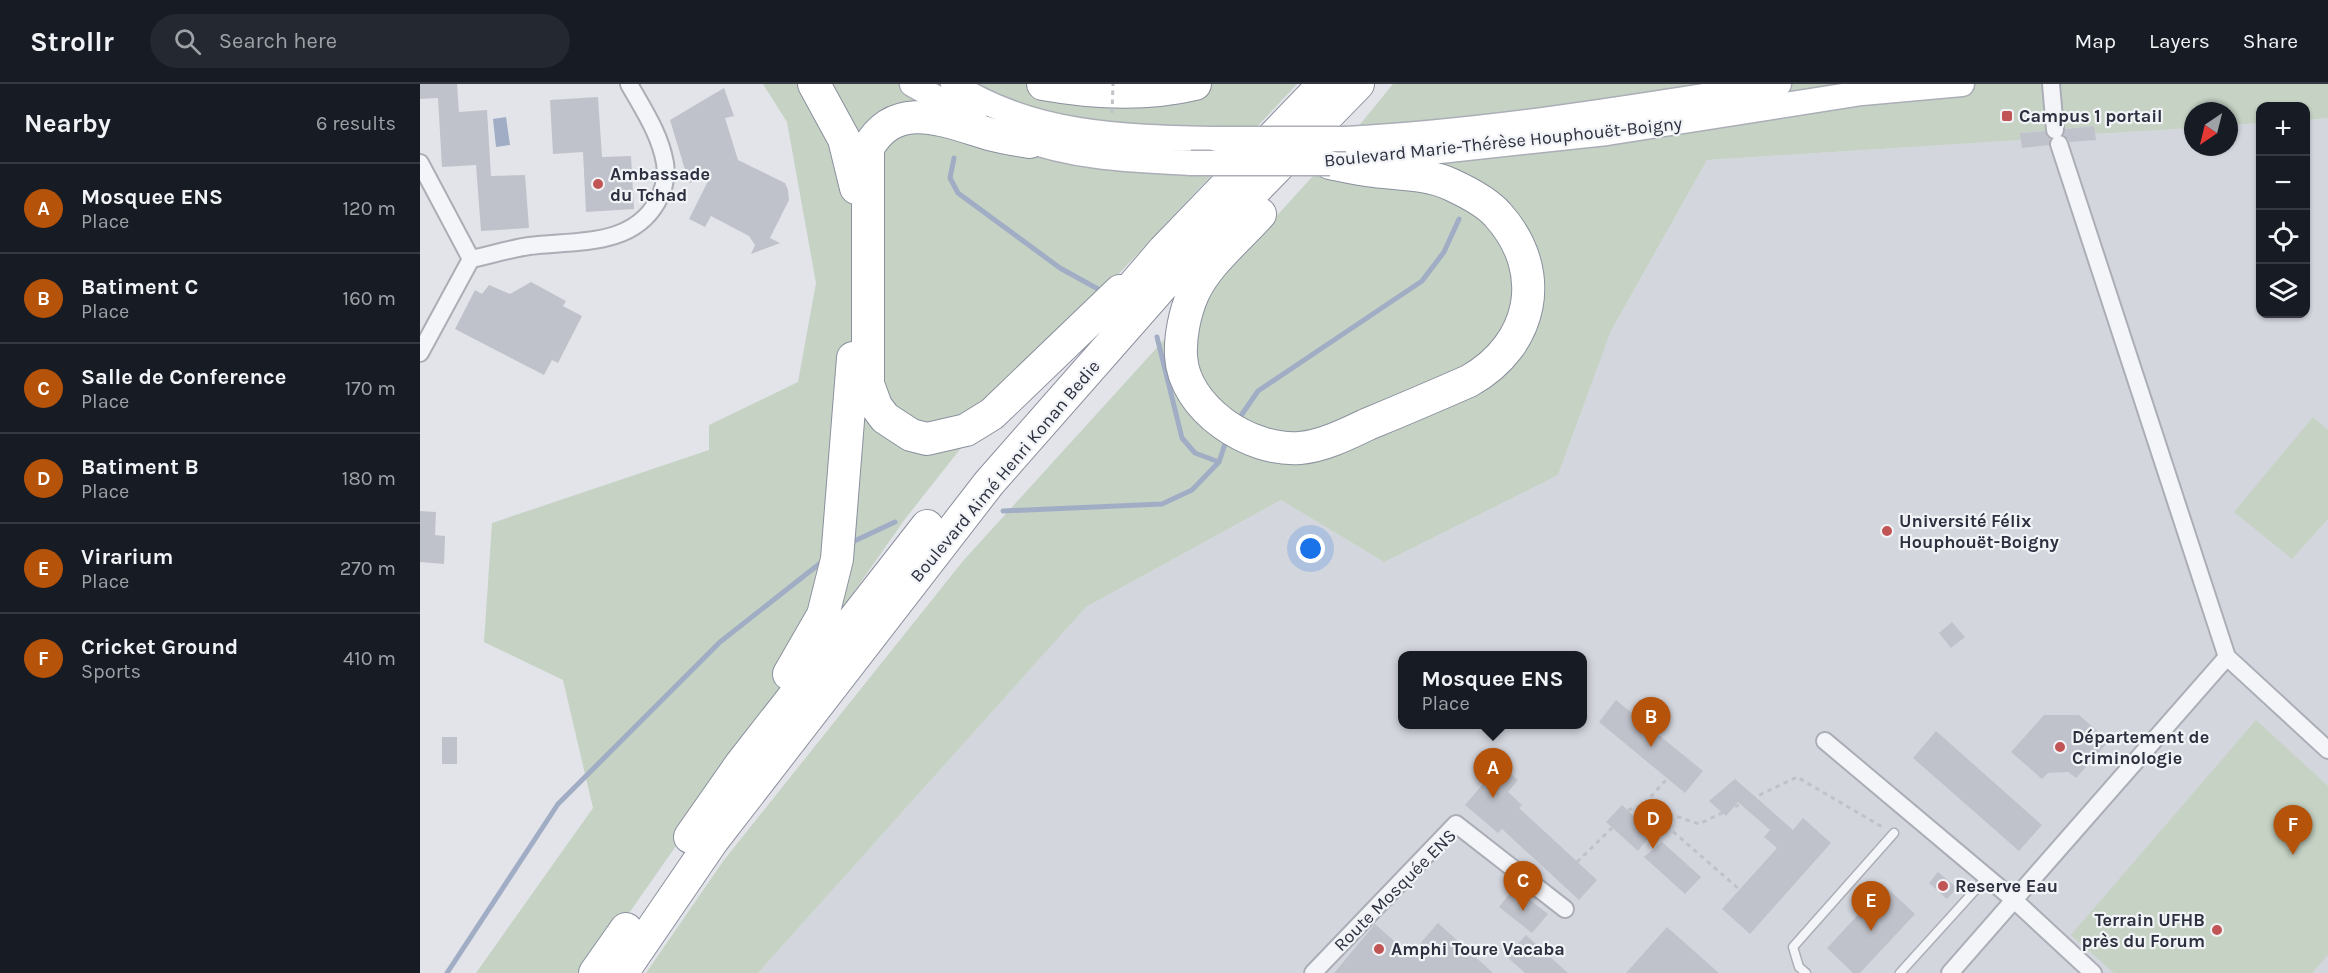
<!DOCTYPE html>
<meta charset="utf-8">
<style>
body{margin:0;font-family:Karla,sans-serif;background:#242831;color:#f1f3f6}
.controls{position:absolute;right:18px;top:18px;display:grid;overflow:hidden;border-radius:12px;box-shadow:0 2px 4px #0004}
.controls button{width:54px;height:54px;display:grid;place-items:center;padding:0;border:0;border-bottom:2px solid #363941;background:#171b24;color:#f1f3f6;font:30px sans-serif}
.compass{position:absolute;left:1764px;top:18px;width:54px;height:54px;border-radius:50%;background:#171b24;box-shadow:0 2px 4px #0004;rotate:215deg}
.you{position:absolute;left:891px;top:465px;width:21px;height:21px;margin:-15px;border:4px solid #fff;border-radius:50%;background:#1a73e8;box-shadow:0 0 0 9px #1a73e833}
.badge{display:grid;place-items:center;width:39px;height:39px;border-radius:50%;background:#b45309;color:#fff;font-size:20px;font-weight:700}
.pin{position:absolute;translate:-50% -50px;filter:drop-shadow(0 2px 3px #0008)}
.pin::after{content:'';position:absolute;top:32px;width:21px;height:18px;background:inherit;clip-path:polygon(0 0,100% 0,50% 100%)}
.popup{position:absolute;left:978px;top:567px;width:189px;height:78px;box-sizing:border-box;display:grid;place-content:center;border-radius:12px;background:#171b24;filter:drop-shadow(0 2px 4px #0005);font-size:20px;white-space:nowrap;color:#9ea1a6}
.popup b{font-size:22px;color:#f1f3f6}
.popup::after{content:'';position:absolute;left:50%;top:100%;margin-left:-12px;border:12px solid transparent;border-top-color:#171b24}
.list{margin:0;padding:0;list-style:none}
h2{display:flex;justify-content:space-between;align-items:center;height:78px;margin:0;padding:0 24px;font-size:26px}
h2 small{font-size:20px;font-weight:400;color:#9ea1a6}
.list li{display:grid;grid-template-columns:39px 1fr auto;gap:18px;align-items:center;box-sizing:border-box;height:90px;padding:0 24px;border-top:2px solid #363941}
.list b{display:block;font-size:22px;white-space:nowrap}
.list p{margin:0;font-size:20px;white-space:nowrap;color:#9ea1a6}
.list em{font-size:20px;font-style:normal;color:#9ea1a6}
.icon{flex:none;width:33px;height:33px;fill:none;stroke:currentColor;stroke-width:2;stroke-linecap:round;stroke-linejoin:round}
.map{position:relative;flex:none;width:1908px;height:889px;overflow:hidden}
header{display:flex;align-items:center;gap:36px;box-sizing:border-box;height:84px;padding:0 30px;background:#171b24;border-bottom:2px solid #363941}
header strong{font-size:28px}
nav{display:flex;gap:33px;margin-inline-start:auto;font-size:21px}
.search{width:420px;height:54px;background:#242831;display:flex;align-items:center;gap:15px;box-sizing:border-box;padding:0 21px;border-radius:33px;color:#9ea1a6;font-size:22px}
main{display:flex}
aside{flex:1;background:#171b24}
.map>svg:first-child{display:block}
</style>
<header>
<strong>Strollr</strong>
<div class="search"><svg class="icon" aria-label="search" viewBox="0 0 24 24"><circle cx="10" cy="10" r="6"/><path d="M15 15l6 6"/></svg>Search here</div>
<nav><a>Map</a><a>Layers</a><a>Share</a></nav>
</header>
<main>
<aside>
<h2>Nearby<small>6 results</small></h2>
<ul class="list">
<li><span class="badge">A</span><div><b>Mosquee ENS</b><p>Place</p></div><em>120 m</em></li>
<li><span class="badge">B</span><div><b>Batiment C</b><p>Place</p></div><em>160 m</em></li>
<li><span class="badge">C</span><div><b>Salle de Conference</b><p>Place</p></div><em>170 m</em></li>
<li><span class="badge">D</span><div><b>Batiment B</b><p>Place</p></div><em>180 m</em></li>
<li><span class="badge">E</span><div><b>Virarium</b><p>Place</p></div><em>270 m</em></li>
<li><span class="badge">F</span><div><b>Cricket Ground</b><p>Sports</p></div><em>410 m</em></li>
</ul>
</aside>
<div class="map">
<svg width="1908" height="889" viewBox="0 0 1908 889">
<rect width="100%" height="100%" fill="#e2e4e9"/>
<path fill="#d4d6de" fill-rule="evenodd" d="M1908 34V889H338L666 523 861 416 964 478 1138 391 1191 247 1287 76 1600 56V49L1674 42 1676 50 1773 44V63H1809V41L1840 39V230H1886V36ZM983 572H1163V640H983Z"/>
<path fill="#c5d2c4" d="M343 0H877L571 326 485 435 167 889H56L173 724 143 596 64 558 72 439 289 366V341L378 298 396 199 367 38Z
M973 0H1908V34L1886 36V22H1840V39L1809 41V27H1773V44L1675 50 1674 42 1601 49V56L1287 76 1191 247 1138 391 964 478 861 416 666 523 338 889H226L304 776 543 477 942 38Z
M1893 333 1908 346V435L1872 475 1814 428Z
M1836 636 1908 702V871L1892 889H1694L1651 851Z"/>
<path fill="#a1adc5" d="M86 33 90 61 76 63 73 35Z"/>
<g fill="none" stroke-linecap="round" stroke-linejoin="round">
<path stroke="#a1adc5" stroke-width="5" d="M534 74 530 94 538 109 640 184 678 205
M737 253 762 354 775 369 799 378
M818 336 838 307 1002 197 1024 168 1039 135
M583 427 742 420 772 406 799 378 807 354
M428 460 475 438
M27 889 138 720 300 558 403 477"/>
</g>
<path fill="#c0c2cb" d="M0 0H37L39 28 67 26 71 92 105 91 109 144 61 147 56 81 22 83 18 14 0 15Z
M304 4 314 32 305 34 318 76 365 99 368 106 369 116 350 154 360 159 331 170 335 161 329 152 291 132 285 143 269 135 290 93 269 99 250 36Z
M178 13 182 73 211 72 214 125 166 128 163 68 133 70 130 16Z
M1674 42 1676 56 1650 58 1644 51 1645 45Z
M1625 47 1630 55 1629 61 1602 64 1600 49Z
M111 198 146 217 143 222 162 232 138 279 132 276 124 291 35 245 55 206 62 210 69 201 90 210Z
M0 427 16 428 15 451 25 452 24 480 0 478Z
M1532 538 1545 553 1531 564 1519 549Z
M1196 616 1283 687 1265 709 1179 638Z
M1624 631H1659L1689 657 1656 694 1648 688 1628 689 1622 695 1591 668Z
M1516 647 1622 741 1599 767 1493 674Z
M22 653H37V680H22Z
M1080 680 1098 696 1088 708 1102 721 1099 724 1177 796 1159 816 1082 745 1078 749 1045 721Z
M1315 695 1373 746 1383 734 1411 759 1330 850 1302 825 1357 764 1344 753 1350 746 1318 718 1306 732 1289 717Z
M1202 721 1232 749 1218 767 1186 738Z
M1242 758 1281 793 1265 810 1224 773Z
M1518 788 1537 804 1527 815 1509 799Z
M1465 802 1495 830 1440 889H1433L1407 864Z
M1094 804 1128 830 1112 849 1079 823Z
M1018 839 1073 889H914L955 840 990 871Z
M1247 843 1299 889H1206Z
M1106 851 1148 889H1105L1086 872Z"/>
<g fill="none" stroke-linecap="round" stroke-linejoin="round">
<g stroke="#abaeb6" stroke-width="11">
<path id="lane" d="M1386 889 1379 883 1373 863 1474 749
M1480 889 1567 793"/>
</g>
<g stroke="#abaeb6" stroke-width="20">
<path id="street" d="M1631 0 1635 46
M1639 60 1807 573 1908 666
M0 79 51 175
M0 269 51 175C70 171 90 165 109 162 154 156 211 164 237 118 244 106 247 94 245 79 240 50 223 25 209 0
M1405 657 1593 815 1673 889
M893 889 1036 740 1145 825
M1530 889 1807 573"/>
</g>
<g stroke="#abaeb6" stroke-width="27">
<path id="secondary" d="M492 0 555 36
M533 0C613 52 705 53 797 55
M595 52C652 74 711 76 771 79
M926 55C1071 47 1216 23 1359 0
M937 76 1187 49 1442 9 1542 0"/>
</g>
<g stroke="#8b909e" stroke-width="34">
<path id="highway" d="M394 0 424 55 436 104
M623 0C673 9 725 12 775 0
M610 58C598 56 585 54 573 51 529 39 477 12 448 64V300L456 322 465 334 491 351 507 355 546 346 572 330 700 207
M840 130C819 154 786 180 773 210 765 228 760 252 761 272 764 325 830 368 880 364 903 362 927 350 948 340 982 326 1015 312 1049 297 1113 261 1129 188 1078 131 1067 118 1047 108 1032 101 1009 90 980 90 955 87 940 86 925 82 910 79
M690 229 744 166 904 0
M369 590 403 531 417 475 433 274
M270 753 321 680 507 442
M175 889 206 845
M202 889 293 756 569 399 751 192 938 0"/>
</g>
<path stroke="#c0c2c8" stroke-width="3" stroke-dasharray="4.5 4.5" stroke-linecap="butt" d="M1223 721 1279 740 1377 693 1464 744
M1226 724 1319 805
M1208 726 1223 721 1247 695
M1157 778 1192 744"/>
<use href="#lane" stroke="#f4f5f8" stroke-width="8"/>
<use href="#street" stroke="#f4f5f8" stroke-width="16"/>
<use href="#secondary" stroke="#fff" stroke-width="24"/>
<use href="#highway" stroke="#fff" stroke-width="32"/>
<g stroke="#abaeb6" stroke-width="27" stroke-linecap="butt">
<path id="secondary-bridge" d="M797 55H926
M771 79H910"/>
</g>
<path stroke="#c0c2c8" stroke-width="3" stroke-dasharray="4.5 4.5" stroke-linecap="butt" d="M692 29 693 0"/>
<use href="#secondary-bridge" stroke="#fff" stroke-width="24"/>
</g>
<g fill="#c15455" stroke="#f1f3f6" stroke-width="2">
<rect x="1581" y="26" width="12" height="12" rx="3"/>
<circle cx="178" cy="100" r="6"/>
<circle cx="1467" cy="447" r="6"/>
<circle cx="1640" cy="663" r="6"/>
<circle cx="1523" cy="802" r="6"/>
<circle cx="1797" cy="846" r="6"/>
<circle cx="959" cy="865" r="6"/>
</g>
<g text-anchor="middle" stroke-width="4.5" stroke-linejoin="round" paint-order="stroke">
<g font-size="18" font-weight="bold" fill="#2c303f" stroke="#f1f3f6" text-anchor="start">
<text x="1599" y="38">Campus 1 portail</text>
<text x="190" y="96">Ambassade<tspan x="190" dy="21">du Tchad</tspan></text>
<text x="1479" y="443">Université Félix<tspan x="1479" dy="21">Houphouët-Boigny</tspan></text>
<text x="1652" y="659">Département de<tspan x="1652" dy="21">Criminologie</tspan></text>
<text x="1535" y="808">Reserve Eau</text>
<text x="1785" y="842" text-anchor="end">Terrain UFHB<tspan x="1785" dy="21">près du Forum</tspan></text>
<text x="971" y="871">Amphi Toure Vacaba</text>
</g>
<g font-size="18" fill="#2c303f" stroke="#f1f3f6">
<text transform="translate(1083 58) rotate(-6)" y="6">Boulevard Marie-Thérèse Houphouët-Boigny</text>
<text transform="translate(585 387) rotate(-50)" y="6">Boulevard Aimé Henri Konan Bedie</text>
<text transform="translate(975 806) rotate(-45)" y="6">Route Mosquée ENS</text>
</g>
</g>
</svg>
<div class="controls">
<button>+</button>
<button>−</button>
<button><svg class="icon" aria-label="locate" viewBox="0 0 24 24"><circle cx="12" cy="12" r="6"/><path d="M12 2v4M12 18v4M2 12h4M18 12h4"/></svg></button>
<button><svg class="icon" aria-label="layers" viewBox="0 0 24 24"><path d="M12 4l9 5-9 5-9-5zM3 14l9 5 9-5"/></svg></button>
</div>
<svg class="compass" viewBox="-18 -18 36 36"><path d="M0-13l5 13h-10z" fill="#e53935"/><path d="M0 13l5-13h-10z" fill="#9ea1a6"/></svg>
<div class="you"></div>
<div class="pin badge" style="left:1073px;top:714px">A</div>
<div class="popup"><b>Mosquee ENS</b>Place</div>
<div class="pin badge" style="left:1231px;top:663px">B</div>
<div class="pin badge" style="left:1103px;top:827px">C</div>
<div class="pin badge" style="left:1233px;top:765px">D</div>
<div class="pin badge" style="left:1451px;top:847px">E</div>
<div class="pin badge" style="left:1873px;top:771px">F</div>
</div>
</main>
